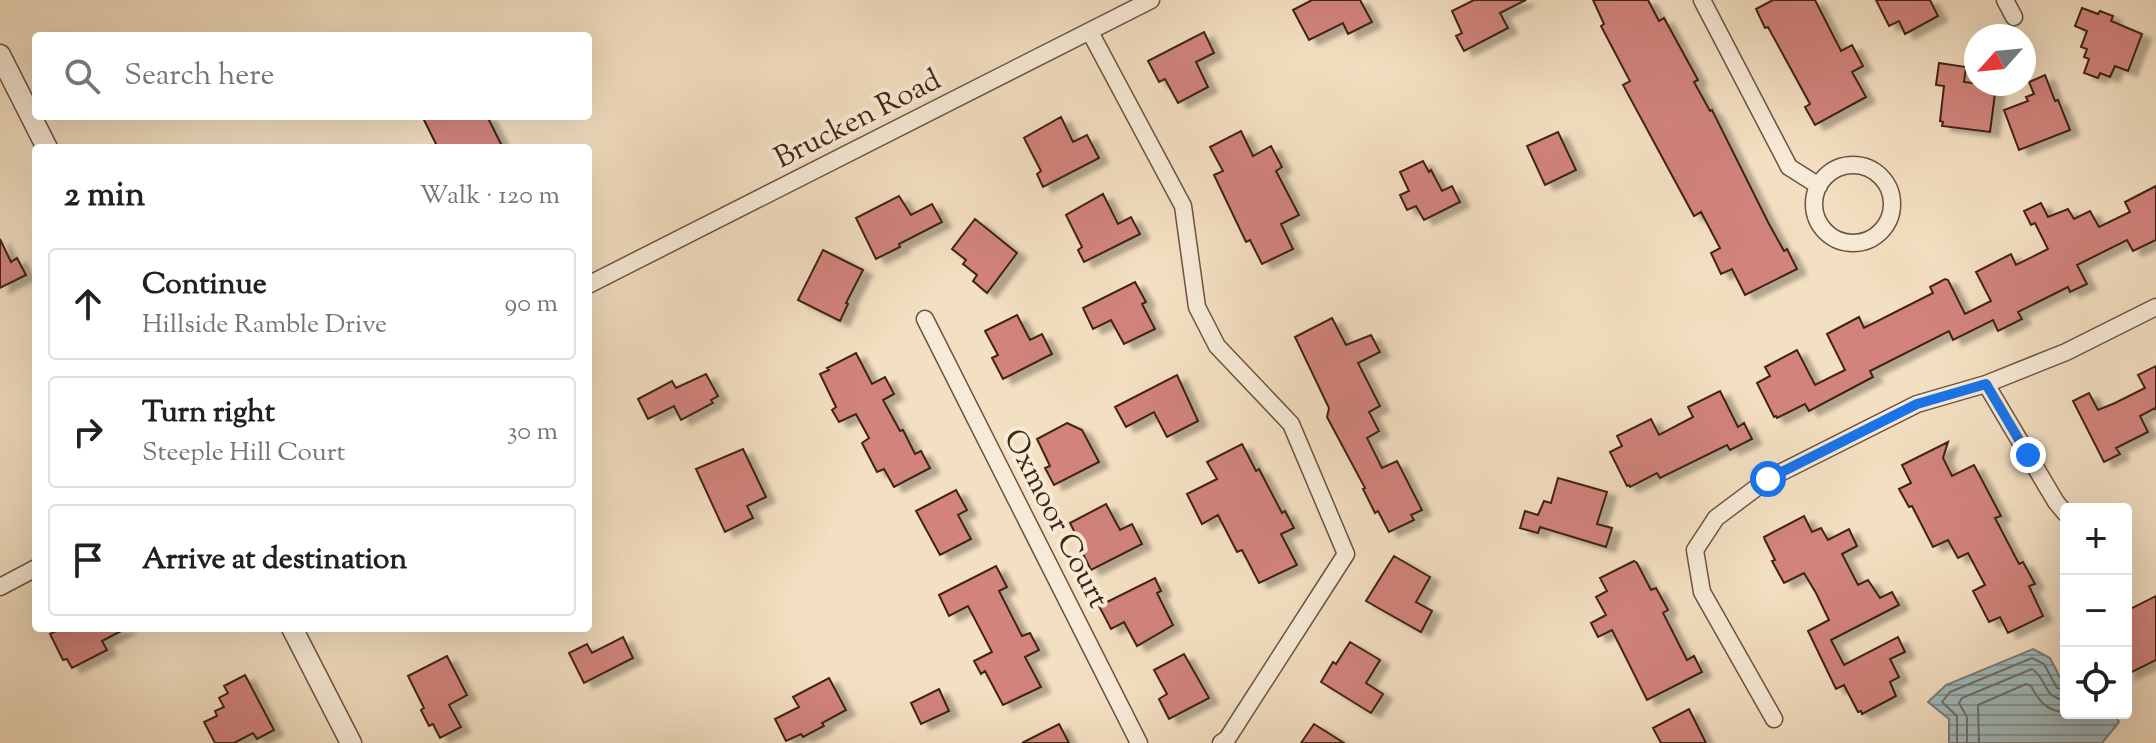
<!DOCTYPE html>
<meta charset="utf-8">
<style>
body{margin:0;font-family:"Sorts Mill Goudy",serif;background:#f2f2f2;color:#202124}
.controls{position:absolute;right:24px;bottom:24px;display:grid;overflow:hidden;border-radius:8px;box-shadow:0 8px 32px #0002}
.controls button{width:72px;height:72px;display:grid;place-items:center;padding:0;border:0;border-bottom:2px solid #e0e0e0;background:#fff;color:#202124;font:40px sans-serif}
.compass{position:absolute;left:1964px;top:24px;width:72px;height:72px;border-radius:50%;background:#fff;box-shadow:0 8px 32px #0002;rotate:243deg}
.stop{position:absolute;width:24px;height:24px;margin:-18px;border:6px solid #1a73e8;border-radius:50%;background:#fff}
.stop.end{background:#1a73e8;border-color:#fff;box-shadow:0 2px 8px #0008}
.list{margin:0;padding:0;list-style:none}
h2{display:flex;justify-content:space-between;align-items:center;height:104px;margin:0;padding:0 32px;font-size:34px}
h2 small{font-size:26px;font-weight:400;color:#757577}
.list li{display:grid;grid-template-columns:52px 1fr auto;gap:24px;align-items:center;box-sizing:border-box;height:112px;margin:0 16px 16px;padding:0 16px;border:2px solid #e0e0e0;border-radius:8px}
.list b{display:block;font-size:30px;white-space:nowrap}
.list p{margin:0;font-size:26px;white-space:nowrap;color:#757577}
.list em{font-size:26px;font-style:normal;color:#757577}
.icon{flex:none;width:44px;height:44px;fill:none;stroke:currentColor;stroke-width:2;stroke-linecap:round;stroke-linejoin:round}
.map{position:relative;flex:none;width:2156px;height:743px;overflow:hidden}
.search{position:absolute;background:#fff;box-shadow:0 8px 32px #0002;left:32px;top:32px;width:560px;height:88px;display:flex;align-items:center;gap:20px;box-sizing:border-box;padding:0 28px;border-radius:8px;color:#757577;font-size:30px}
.panel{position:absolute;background:#fff;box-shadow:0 8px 32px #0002;left:32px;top:144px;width:560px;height:488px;border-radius:8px}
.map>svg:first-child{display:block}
</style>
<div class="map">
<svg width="2156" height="743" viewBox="0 0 2156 743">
<defs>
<pattern id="water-rules" width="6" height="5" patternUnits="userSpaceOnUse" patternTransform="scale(2)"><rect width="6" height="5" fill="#a0babd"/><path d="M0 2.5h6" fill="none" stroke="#849798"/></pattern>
<filter id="shadow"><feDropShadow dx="9" dy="5" stdDeviation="2" flood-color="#0004"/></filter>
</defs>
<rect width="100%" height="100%" fill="#f3dfc1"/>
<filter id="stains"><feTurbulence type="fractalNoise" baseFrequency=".0025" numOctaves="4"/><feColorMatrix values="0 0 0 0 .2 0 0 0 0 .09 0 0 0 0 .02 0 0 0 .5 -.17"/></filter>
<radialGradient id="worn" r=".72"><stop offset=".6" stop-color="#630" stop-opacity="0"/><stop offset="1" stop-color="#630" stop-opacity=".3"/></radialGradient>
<path fill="url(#water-rules)" stroke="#7a7e79" stroke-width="2" d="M2033 649 2050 658 2066 689V713H2114L2119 722 2102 743H1949V719L1928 702 1946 685Z"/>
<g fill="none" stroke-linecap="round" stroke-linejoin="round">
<path stroke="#706f68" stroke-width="2" d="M1957 743V716L1942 702 1950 692 2032 658 2044 664 2057 688 2066 690
M1967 743V717L1959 703 1962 698 2032 669C2048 679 2042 698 2066 700
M1979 743 1978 705 2026 684 2031 686C2039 701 2047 712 2066 712"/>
</g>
<path fill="#d1837c" stroke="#402414" stroke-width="2" filter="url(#shadow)" d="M1312 0H1360L1372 22 1348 34 1343 23 1309 40 1293 10Z
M1474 0H1526L1500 13 1508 28 1464 51 1456 36 1462 33 1452 11Z
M1593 0H1648L1659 21 1664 18 1698 80 1694 82 1710 111 1712 110 1769 224 1784 251 1787 249 1797 269 1745 295 1732 269 1721 274 1711 253 1720 248 1701 212 1694 216 1623 85 1630 81 1601 26 1604 24Z
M1773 0H1815L1841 51 1852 45 1863 66 1852 72 1866 97 1815 125 1805 107 1810 104 1768 27 1765 28 1756 9Z
M1876 0H1930L1938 16 1905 34 1899 21 1889 26Z
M2082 8 2098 14 2100 11 2113 16 2111 21 2142 34 2128 71 2115 66 2110 77 2100 73 2098 78 2084 73 2089 59 2084 57 2087 49 2081 47 2087 31 2075 26Z
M1204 32 1214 53 1196 62 1208 87 1178 103 1165 79 1159 82 1148 61Z
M1939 63 1966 67 1964 82 1996 86 1990 132 1942 126 1943 122 1940 121 1944 86 1936 85Z
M2045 75 2055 101 2058 100 2070 130 2019 150 2004 110 2028 101 2026 97 2034 94 2029 82Z
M422 116H487L503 148H438Z
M1061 117 1073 142 1087 135 1099 158 1043 187 1037 174 1041 171 1024 138Z
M1241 131 1253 156 1271 146 1282 167 1276 171 1299 215 1281 224 1293 249 1262 264 1250 240 1246 242 1214 175 1223 171 1210 147Z
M1558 132 1576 170 1545 185 1527 146Z
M1423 161 1429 172 1431 170 1442 191 1452 186 1460 202 1424 220 1416 206 1407 210 1400 195 1409 191 1400 172Z
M2156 186V240L2133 251 2127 240 2077 265 2087 284 2070 292 2068 287 2018 312 2022 319 1998 331 1993 320 1953 340 1949 331 1870 371 1873 377 1809 411 1805 404 1777 418 1776 416 1774 417 1757 383 1770 376 1765 367 1797 350 1815 385 1845 370 1827 334 1859 317 1864 328 1933 293 1930 287 1945 279 1948 280 1965 314 1991 301 1976 272 2011 254 2016 265 2048 249 2035 223 2031 225 2024 211 2041 203 2048 217 2068 209 2074 219 2090 211 2099 227 2130 212 2125 202Z
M1103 194 1118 224 1131 217 1140 234 1084 262 1078 250 1082 247 1066 215Z
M899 196 911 215 932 204 942 222 899 244 900 247 876 259 856 218Z
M975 219 1017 253 987 293 973 281 977 275 963 264 966 260 952 249Z
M0 239 11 262 17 258 26 275 0 288Z
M823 250 863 270 846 303 848 304 840 321 798 300Z
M1135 282 1146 302 1142 304 1155 329 1124 344 1111 320 1093 329 1083 308Z
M1017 315 1030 340 1042 334 1052 354 1003 379 992 358 998 355 985 331Z
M1332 318 1346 345 1371 335 1380 352 1358 363 1380 406 1369 412 1379 431 1367 438 1382 468 1397 461 1422 510 1411 515 1414 520 1389 532 1378 511 1375 513 1363 489 1365 488 1327 417 1329 408 1295 337Z
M856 353 872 384 885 377 894 394 883 400 900 431 903 430 915 454 921 451 930 468 894 487 884 469 877 472 862 443 869 438 856 414 839 422 832 410 836 407 820 374 829 370 827 368Z
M2156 366V410L2155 408 2140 416 2148 432 2116 448 2120 454 2104 462 2073 401 2089 393 2098 410 2115 403 2145 388 2138 375Z
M706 374 718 396 711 400 713 403 681 420 674 406 648 419 638 399 672 381 676 388Z
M1177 375 1198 421 1167 437 1154 412 1126 427 1115 407Z
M1720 391 1738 427 1744 423 1752 439 1730 450 1727 445 1660 478 1657 473 1630 487 1629 485 1627 486 1610 452 1622 446 1617 436 1651 419 1659 435 1693 417 1688 407Z
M1067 423 1082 430 1099 462 1054 485 1045 468 1050 466 1037 439Z
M1948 442 1943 458 1952 476 1974 465 2001 516 1995 518 2019 564 2023 562 2035 584 2029 586 2043 616 2008 633 2000 617 1989 622 1973 591 1985 585 1968 553 1958 558 1948 540 1933 547 1912 506 1909 507 1899 489 1911 483 1902 465Z
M1242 444 1256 471 1259 469 1282 513 1285 511 1294 528 1281 534 1297 565 1259 583 1242 550 1237 552 1218 515 1202 524 1187 494 1217 479 1207 462Z
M743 449 766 497 747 506 753 518 725 532 696 469Z
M1558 478 1607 492 1597 524 1612 528 1606 547 1540 527 1538 533 1520 528 1525 511 1538 515 1544 501 1551 503Z
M956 490 967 510 958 515 971 539 940 555 916 511Z
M1106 504 1120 530 1132 524 1142 544 1091 570 1083 554 1085 553 1070 523Z
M1804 516 1812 532 1821 528 1828 540 1849 529 1857 546 1842 554 1858 585 1868 580 1880 598 1892 592 1899 605 1831 640 1844 665 1898 637 1905 652 1890 659 1899 677 1890 682 1896 696 1862 714 1861 711 1858 712 1844 685 1836 689 1808 631 1829 620 1816 593 1804 573 1784 583 1772 561 1775 560 1765 540 1764 537Z
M1394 556 1430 577 1416 602 1432 611 1421 632 1366 601Z
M1634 561 1637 563 1651 590 1656 588 1668 610 1663 613 1687 660 1694 656 1702 672 1647 700 1612 630 1598 637 1591 623 1606 615 1596 597 1607 591 1600 578Z
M996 566 1007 587 999 591 1022 636 1030 633 1039 650 1025 657 1041 687 1003 705 985 671 981 674 974 661 992 652 968 606 949 616 939 595Z
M1155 578 1161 591 1157 593 1173 625 1137 646 1124 622 1111 629 1099 606Z
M2156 596V660L2126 675V611Z
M62 628H127L102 641 107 650 72 668 67 659 63 660 50 634Z
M623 637 633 658 584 683 569 653 587 644 592 653Z
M1350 642 1380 660 1366 683 1383 694 1371 713 1321 682 1333 662 1336 664Z
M1184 654 1209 698 1169 719 1159 699 1167 694 1154 670Z
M447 656 467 695 449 705 461 727 440 738 433 724 429 726 421 710 424 708 408 676Z
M245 675 274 730 257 739 253 733 234 743H215L204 722 217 716 215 711 224 707 219 698 228 693 224 686Z
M829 678 846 710 822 723 824 726 803 737 801 734 786 741 775 719 799 707 793 697Z
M939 689 949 711 921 724 911 703Z
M1689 709 1706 743H1661L1653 728Z
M1059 724 1069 743H1022Z
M1314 724 1344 743H1301Z"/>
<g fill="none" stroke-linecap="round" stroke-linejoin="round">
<g stroke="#6d533f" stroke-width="19">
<path id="minor" d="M1702 0 1789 167 1819 186
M2005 0 2014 17
M1090 32 1183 206 1197 307 1217 346 1291 424 1346 554 1227 739 1221 743
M1814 204a39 39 0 1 1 78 0a39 39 0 1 1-78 0Z
M588 285 1151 0
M925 319 1139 743
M1986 384 2056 502 2066 514
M0 587 36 568
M1774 719 1702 592 1695 550 1716 518 1768 479 1917 404 1986 384 2066 352 2156 307"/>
</g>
<g stroke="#6d533f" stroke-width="23">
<path id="tertiary" d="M0 55 47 148
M292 628 351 743"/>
</g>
<use href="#minor" stroke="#f7ead7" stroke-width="16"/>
<use href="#tertiary" stroke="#f7ead7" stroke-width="20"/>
</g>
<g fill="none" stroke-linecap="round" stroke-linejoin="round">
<path stroke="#1a73e8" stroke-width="10" d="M1768 479 1917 404 1986 384 2028 455"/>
</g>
<g text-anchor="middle" stroke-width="8" stroke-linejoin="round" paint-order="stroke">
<g font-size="30" fill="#402414" stroke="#f7ead7">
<text transform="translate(857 118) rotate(-27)" y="10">Brucken Road</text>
<text transform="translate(1057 518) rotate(63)" y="10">Oxmoor Court</text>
</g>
</g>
<rect width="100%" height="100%" filter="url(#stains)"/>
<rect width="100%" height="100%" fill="url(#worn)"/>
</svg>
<div class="controls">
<button>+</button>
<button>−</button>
<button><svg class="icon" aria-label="locate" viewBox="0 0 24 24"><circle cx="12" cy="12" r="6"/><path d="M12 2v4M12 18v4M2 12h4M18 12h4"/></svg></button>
</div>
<svg class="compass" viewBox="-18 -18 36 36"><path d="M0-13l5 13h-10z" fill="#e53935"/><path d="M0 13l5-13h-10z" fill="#757577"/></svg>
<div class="stop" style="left:1768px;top:479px"></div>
<div class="stop end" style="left:2028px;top:455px"></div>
<div class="search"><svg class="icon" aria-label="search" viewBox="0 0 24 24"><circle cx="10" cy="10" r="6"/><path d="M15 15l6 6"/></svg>Search here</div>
<section class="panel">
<h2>2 min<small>Walk · 120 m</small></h2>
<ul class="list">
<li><svg class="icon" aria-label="ahead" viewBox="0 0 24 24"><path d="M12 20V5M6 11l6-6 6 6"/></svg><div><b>Continue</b><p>Hillside Ramble Drive</p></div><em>90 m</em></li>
<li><svg class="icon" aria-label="right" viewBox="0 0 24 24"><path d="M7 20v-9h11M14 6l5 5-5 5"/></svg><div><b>Turn right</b><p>Steeple Hill Court</p></div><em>30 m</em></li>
<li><svg class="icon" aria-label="arrive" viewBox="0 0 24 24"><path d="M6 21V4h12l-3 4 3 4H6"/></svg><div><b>Arrive at destination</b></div></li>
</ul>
</section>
</div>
